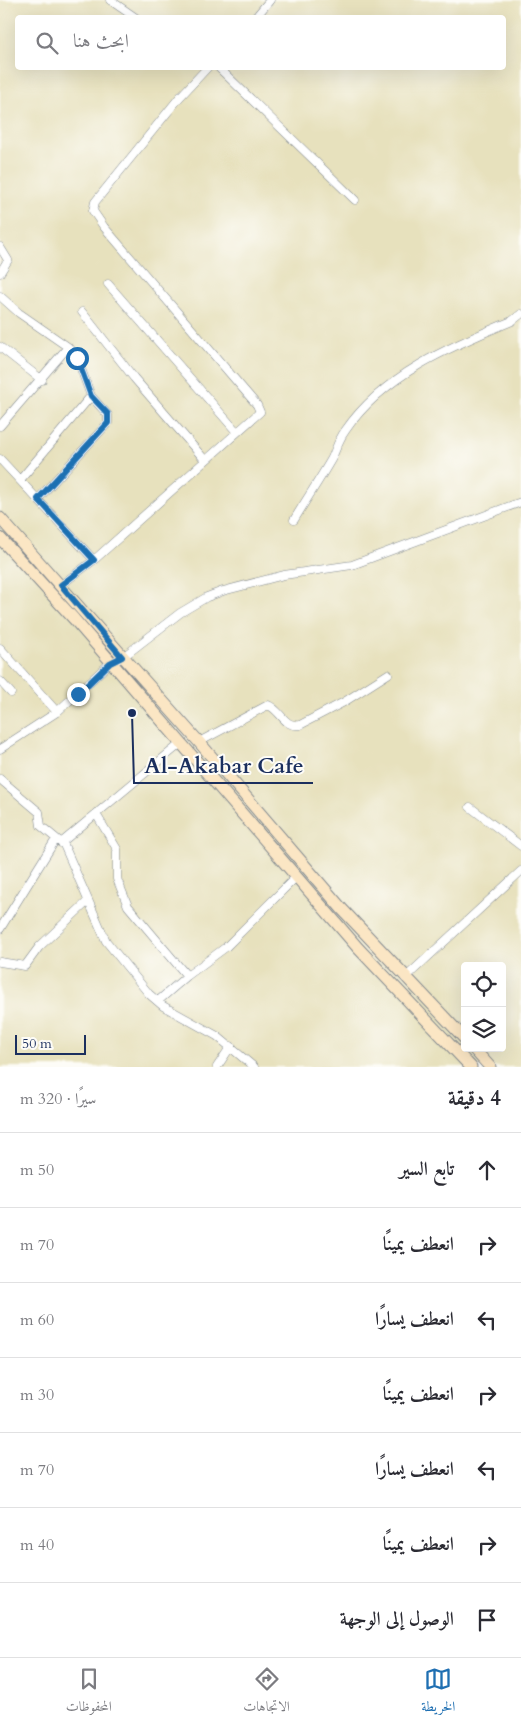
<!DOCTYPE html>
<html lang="ar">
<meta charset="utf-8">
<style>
body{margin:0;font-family:Cardo,Amiri,serif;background:#f2f2f3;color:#2b2b33;direction:rtl}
.controls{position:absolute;right:15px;bottom:15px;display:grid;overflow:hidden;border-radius:5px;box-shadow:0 5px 20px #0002}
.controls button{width:45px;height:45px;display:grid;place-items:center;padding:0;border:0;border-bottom:1px solid #e1e1e2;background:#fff;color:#2b2b33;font:25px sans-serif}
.scale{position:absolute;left:15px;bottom:12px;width:71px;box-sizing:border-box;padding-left:5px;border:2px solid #1b2f5e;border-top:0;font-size:14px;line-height:18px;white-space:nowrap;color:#1b2f5e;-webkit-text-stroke:4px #fdfcf7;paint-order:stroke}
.stop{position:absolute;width:15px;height:15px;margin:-11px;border:4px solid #1f6fb2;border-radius:50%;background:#fff}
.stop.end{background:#1f6fb2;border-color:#fff;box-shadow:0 1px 5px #0008}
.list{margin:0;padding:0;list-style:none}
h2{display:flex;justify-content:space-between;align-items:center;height:65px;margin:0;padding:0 20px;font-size:21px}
h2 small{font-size:16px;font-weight:400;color:#7c7c81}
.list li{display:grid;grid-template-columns:32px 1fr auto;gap:15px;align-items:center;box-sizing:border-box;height:75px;padding:0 20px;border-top:1px solid #e1e1e2}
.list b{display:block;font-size:19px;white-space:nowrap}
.list em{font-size:16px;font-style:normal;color:#7c7c81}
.icon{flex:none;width:28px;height:28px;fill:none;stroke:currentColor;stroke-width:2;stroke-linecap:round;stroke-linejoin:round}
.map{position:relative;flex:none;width:521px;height:1067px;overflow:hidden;direction:ltr}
.search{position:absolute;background:#fff;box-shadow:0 5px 20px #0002;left:15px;right:15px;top:15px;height:55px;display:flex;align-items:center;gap:12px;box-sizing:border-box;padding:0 18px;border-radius:5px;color:#7c7c81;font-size:19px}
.sheet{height:590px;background:#fff}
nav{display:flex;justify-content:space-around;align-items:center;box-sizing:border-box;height:70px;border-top:1px solid #e1e1e2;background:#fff;font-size:14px;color:#7c7c81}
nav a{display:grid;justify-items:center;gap:2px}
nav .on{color:#1f6fb2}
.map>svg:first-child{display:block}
</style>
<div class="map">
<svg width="521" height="1067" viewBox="0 0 521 1067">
<rect width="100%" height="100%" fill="#fdfcf7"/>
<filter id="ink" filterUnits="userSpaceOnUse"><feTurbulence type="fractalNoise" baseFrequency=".02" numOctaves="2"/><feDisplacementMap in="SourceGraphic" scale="10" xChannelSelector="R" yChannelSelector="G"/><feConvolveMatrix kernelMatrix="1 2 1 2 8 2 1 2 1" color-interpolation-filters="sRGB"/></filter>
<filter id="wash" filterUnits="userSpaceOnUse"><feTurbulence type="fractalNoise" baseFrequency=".0096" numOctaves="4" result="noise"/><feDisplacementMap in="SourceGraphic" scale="20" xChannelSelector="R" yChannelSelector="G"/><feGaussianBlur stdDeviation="1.12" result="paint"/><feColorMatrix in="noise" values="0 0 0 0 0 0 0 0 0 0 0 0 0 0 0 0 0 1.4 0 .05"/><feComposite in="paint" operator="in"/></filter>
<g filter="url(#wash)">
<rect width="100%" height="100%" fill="#e7e1bd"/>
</g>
<g filter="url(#ink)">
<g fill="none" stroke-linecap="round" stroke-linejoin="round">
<g stroke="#81888e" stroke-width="9">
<path id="minor" d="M110 0 136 18
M255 18 270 0
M219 68 355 200
M0 247 8 260 0 273
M108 284 236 431
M0 296 19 313 68 347 77 358 91 396 108 415V423L38 499
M82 312 134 378 205 460
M0 347 42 380
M0 426 68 347
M0 459 94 560
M20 480 91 396
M294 520C306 500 320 479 332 458 336 449 339 439 345 431 383 375 451 346 512 321L521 314
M61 585 94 560 260 412 257 405 104 227 93 211 95 202 179 98 207 68
M0 648 57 712
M0 681 11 693
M199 742 268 705C281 710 284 728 300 725L344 702 388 674
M0 749 57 712 110 663 123 657 180 613 207 597 223 591 284 575 352 565 521 502
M0 779 39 812 41 826 64 845 106 941 149 994 163 1006 217 1036 254 1067
M470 807 521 846
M96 814 117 849V879L128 906 187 976
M61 843 180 744
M0 929 56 839
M0 962 25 966 39 947 88 901
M405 978 521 871
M158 1001 187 976 226 947 297 876
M217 1067 231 1046"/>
</g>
<g stroke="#81888e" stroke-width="13">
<path id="secondary" d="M0 518 199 742 342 909 465 1039
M0 538 74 619 358 948 471 1067
M473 1048 490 1067"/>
</g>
<use href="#minor" stroke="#fff" stroke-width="8"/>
<use href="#secondary" stroke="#fbe6c4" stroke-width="11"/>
</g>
</g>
<g fill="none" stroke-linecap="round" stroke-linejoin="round" filter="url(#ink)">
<path stroke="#1f6fb2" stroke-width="6" d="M77 358 91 396 108 414V423L38 499 94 560 61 585 122 657 110 663 78 694"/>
</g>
<path fill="none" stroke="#1b2f5e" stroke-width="2" d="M132 713L134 783H313"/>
<circle fill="#1b2f5e" stroke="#fdfcf7" stroke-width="2" cx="132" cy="713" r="5"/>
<g font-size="22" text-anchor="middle" font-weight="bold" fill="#1b2f5e" stroke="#fdfcf7" stroke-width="4" stroke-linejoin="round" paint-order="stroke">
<text x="224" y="773">Al-Akabar Cafe</text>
</g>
</svg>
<div class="controls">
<button><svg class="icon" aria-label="locate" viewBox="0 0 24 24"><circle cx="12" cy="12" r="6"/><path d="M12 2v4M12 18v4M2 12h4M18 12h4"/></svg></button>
<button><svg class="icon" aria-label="layers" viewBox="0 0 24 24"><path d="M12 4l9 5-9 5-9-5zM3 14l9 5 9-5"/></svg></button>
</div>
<div class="scale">50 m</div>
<div class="stop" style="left:77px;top:358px"></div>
<div class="stop end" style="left:78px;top:694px"></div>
<div class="search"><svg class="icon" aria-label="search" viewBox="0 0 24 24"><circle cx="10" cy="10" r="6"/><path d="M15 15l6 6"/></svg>ابحث هنا</div>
</div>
<section class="sheet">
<h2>4 دقيقة<small>سيرًا · 320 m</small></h2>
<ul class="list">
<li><svg class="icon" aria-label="ahead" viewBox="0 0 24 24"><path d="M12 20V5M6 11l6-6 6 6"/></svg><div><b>تابع السير</b></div><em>50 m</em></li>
<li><svg class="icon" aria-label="right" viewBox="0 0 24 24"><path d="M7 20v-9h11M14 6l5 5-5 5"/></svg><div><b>انعطف يمينًا</b></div><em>70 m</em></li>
<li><svg class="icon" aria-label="left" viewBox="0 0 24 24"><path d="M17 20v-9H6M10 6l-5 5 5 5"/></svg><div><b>انعطف يسارًا</b></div><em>60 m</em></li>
<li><svg class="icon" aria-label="right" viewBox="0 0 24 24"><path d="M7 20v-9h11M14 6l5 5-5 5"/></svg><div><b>انعطف يمينًا</b></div><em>30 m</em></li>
<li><svg class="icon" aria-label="left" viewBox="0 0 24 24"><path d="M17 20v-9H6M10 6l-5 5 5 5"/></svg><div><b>انعطف يسارًا</b></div><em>70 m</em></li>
<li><svg class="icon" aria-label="right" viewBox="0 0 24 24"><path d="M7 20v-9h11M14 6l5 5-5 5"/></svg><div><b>انعطف يمينًا</b></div><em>40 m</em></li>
<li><svg class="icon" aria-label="arrive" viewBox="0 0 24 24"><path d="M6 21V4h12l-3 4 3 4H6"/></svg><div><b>الوصول إلى الوجهة</b></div></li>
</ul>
</section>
<nav>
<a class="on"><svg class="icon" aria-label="map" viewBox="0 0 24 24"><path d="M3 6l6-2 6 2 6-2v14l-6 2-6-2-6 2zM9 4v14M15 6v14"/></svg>الخريطة</a>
<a><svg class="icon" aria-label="directions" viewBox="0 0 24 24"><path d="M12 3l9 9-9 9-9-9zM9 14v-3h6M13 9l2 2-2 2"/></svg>الاتجاهات</a>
<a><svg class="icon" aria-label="saved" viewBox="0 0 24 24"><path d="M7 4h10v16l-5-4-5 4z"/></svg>المحفوظات</a>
</nav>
